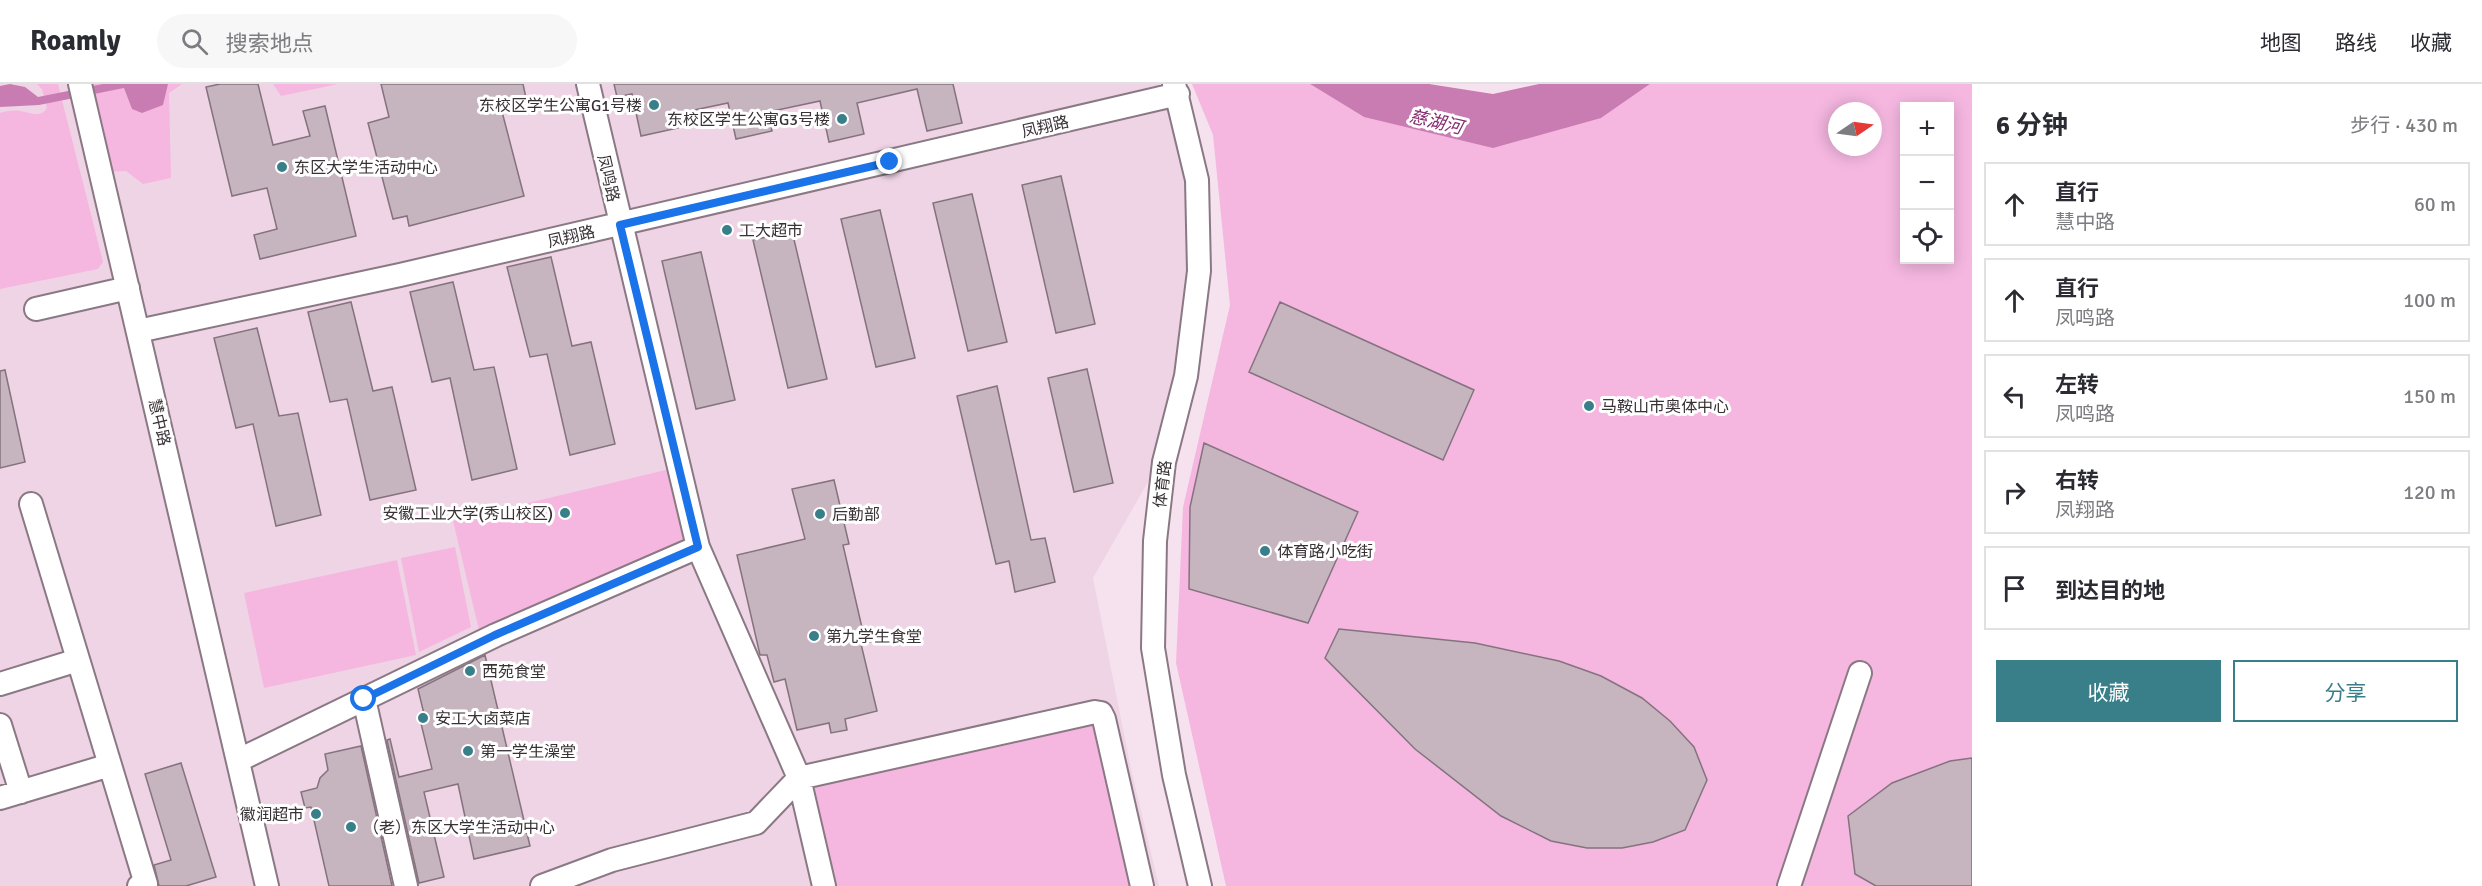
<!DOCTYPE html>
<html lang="zh">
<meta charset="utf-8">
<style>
body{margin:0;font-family:Signika,"Noto Sans SC",sans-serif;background:#f7f7f7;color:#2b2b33}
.controls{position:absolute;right:18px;top:18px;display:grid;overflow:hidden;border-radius:0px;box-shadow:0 3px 15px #0003}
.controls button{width:54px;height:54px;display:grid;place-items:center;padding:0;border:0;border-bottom:2px solid #e1e1e2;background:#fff;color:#2b2b33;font:30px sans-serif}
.compass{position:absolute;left:1828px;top:18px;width:54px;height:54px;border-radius:50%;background:#fff;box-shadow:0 3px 15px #0003;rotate:77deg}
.stop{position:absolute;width:18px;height:18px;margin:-14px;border:4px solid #1a73e8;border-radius:50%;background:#fff}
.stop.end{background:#1a73e8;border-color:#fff;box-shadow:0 2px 6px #0008}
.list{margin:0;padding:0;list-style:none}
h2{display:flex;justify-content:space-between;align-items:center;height:78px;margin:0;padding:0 24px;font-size:26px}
h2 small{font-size:20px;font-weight:400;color:#7c7c81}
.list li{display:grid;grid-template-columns:39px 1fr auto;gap:18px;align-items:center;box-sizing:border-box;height:84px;margin:0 12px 12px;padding:0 12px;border:2px solid #e1e1e2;border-radius:0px}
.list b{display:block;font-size:22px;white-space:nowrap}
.list p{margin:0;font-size:20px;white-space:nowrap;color:#7c7c81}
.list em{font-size:20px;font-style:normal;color:#7c7c81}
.actions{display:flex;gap:12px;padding:18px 24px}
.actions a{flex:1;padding:14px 0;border:2px solid #387f89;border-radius:0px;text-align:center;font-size:21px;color:#387f89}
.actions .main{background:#387f89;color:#fff}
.icon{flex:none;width:33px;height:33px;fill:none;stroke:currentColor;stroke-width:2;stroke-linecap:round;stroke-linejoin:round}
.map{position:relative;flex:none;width:1972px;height:802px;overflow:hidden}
header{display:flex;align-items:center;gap:36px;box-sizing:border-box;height:84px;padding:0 30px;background:#fff;border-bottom:2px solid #e1e1e2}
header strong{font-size:28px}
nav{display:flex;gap:33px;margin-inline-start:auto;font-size:21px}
.search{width:420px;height:54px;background:#f7f7f7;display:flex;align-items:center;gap:15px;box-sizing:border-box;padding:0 21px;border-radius:33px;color:#7c7c81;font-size:22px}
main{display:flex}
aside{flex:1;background:#fff}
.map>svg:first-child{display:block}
</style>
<header>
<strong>Roamly</strong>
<div class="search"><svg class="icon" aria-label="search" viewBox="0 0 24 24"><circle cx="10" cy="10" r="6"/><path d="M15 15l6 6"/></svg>搜索地点</div>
<nav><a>地图</a><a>路线</a><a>收藏</a></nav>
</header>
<main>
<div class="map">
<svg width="1972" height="802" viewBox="0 0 1972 802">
<rect width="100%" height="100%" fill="#f6e2ef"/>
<path fill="#efd4e5" d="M0 0H1166L1183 46 1199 187 1168 363 1093 494 1131 685 1159 802H0Z"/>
<path fill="#f5b7e0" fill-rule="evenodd" d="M37 0H58L103 178 98 185 0 205V29C6 27 13 26 20 27 30 28 40 35 47 24L42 5Z
M91 0H182L169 9 171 94 143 100 126 87 108 88Z
M273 0H338L281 12Z
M1192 0H1310L1364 33 1601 34 1650 0H1972V802H1226L1176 579 1183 423 1230 221 1213 51ZM1904 22H1950V176H1904ZM1837 27H1873V63H1837Z
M670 385 687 458 479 546 453 437Z
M455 463 471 543 419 568 401 474Z
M397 476 416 571 264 604 244 509Z
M1096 636 1139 802H832L810 702Z"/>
<path fill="#c97cb1" d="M10 0 25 3 38 13 103 0H168L163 21 142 29 132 25 124 4 39 21 0 23V2Z
M1310 0H1429L1493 10 1539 0H1650L1601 34 1493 64 1364 33Z"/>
<path fill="#c6b4bf" stroke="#84737e" stroke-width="1.5" d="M220 0H258L273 61 310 52 303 27 325 22 356 152 260 175 254 151 277 145 267 104 232 112 206 3Z
M381 0H523L526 14 500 20 524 112 409 142 407 132 393 135 368 39 389 33Z
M614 0H953L962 39 927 47 917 5 857 19 864 50 829 58 820 17 768 28 772 47 736 55 728 19 675 30 678 44 641 52 632 10 617 13Z
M1061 92 1095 240 1056 249 1022 101Z
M972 110 1007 258 968 267 933 119Z
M880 126 915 274 876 283 841 135Z
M792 147 827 295 788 304 753 156Z
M701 168 735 316 696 325 662 177Z
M551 173 572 262 591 258 615 360 570 371 547 270 530 273 507 183Z
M453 198 474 286 494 283 517 385 472 396 450 294 432 298 410 208Z
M351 218 373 307 392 303 416 406 370 416 347 315 330 318 308 228Z
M1280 218 1474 306 1443 376 1249 288Z
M257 244 279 332 298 329 321 431 276 442 253 340 236 344 214 254Z
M1087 285 1113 399 1074 408 1048 294Z
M5 286 25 378 0 384V287Z
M997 302 1031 456 1045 454 1055 498 1015 508 1009 477 996 480 957 312Z
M1204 359 1358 428 1308 539 1189 505 1190 423Z
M834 396 849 460 843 461 863 548 870 546 873 557 861 560 877 627 845 635 847 646 831 649 829 639 797 646 785 595 774 598 767 571H760L737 471 805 455 792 405Z
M1339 545 1475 559 1559 577 1601 592 1642 614 1670 637 1694 663 1707 696 1685 746 1653 758 1622 764H1587L1551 757 1501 732 1415 665 1325 574Z
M485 571 530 762 474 775 458 700 424 708 444 793 419 799 387 656 390 655 399 693 432 685 419 631 424 630 418 605Z
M361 662 392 802H329L311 723 305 724 301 708 317 704 320 694 328 686 325 670Z
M1972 674V802H1876L1855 790 1848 732 1892 699 1950 677Z
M181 679 216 793 186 802H159L154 781 171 776 145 690Z"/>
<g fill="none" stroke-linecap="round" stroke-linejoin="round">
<g stroke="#8a7984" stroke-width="26">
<path id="minor" d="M80 0 267 802
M1174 0 1197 96 1199 187 1186 292 1164 378 1155 457 1153 564 1174 691 1200 802
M36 225 128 204
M138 247 400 191 1178 10
M698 463 799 694 824 802
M0 600 78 576
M364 615 406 802
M0 641 21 708
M239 676 496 551 698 463 588 0
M110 681 146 800 139 802
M0 714 110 681 31 420
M542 802 612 776 756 739 799 694 1095 628 1101 629 1104 635 1142 802
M1789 802 1860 589"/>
</g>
<use href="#minor" stroke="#fff" stroke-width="22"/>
</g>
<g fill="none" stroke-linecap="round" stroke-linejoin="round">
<path stroke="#1a73e8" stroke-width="8" d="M364 615 495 551 698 463 620 141 890 78"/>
</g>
<g fill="#387f89" stroke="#fff" stroke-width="2">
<circle cx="654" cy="21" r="6"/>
<circle cx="842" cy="35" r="6"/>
<circle cx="282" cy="83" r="6"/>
<circle cx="727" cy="146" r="6"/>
<circle cx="1589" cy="322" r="6"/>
<circle cx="565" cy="429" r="6"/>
<circle cx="820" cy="430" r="6"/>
<circle cx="1265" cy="467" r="6"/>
<circle cx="814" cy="552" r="6"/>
<circle cx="470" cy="587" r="6"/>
<circle cx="423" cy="634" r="6"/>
<circle cx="468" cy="667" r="6"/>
<circle cx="316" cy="730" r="6"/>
<circle cx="351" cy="743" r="6"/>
</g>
<g text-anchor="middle" stroke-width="6" stroke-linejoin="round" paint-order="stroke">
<g font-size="16" fill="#383135" stroke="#fff" text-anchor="start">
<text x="642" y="27" text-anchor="end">东校区学生公寓G1号楼</text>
<text x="830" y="41" text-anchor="end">东校区学生公寓G3号楼</text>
<text x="294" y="89">东区大学生活动中心</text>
<text x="739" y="152">工大超市</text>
<text x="1601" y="328">马鞍山市奥体中心</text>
<text x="553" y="435" text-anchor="end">安徽工业大学(秀山校区)</text>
<text x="832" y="436">后勤部</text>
<text x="1277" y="473">体育路小吃街</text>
<text x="826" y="558">第九学生食堂</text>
<text x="482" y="593">西苑食堂</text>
<text x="435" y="640">安工大卤菜店</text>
<text x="480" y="673">第一学生澡堂</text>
<text x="304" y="736" text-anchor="end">徽润超市</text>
<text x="363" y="749">（老）东区大学生活动中心</text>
</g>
<g font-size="16" fill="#383135" stroke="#fff">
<text transform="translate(1045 42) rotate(-13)" y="6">凤翔路</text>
<text transform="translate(609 94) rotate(77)" y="6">凤鸣路</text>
<text transform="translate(571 152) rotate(-13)" y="6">凤翔路</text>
<text transform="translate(160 338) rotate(77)" y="6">慧中路</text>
<text transform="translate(1162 400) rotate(-83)" y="6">体育路</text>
</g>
<g font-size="18" font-style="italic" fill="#862c6f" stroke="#fff">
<text transform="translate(1436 38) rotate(13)" y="6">慈湖河</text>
</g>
</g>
</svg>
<div class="controls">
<button>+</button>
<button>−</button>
<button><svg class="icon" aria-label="locate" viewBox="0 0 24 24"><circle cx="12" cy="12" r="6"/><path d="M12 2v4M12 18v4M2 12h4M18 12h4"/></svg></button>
</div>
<svg class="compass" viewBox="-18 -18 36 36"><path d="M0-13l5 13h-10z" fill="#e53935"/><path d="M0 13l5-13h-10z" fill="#7c7c81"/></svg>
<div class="stop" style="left:364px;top:615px"></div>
<div class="stop end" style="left:890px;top:78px"></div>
</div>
<aside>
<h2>6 分钟<small>步行 · 430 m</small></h2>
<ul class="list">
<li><svg class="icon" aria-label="ahead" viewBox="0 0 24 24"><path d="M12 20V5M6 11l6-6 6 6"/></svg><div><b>直行</b><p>慧中路</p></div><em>60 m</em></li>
<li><svg class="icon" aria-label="ahead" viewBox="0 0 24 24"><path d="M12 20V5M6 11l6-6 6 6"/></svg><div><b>直行</b><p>凤鸣路</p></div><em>100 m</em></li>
<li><svg class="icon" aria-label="left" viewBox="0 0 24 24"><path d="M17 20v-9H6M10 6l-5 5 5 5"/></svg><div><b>左转</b><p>凤鸣路</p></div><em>150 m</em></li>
<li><svg class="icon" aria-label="right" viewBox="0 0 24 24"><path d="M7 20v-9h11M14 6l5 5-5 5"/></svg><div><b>右转</b><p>凤翔路</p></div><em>120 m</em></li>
<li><svg class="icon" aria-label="arrive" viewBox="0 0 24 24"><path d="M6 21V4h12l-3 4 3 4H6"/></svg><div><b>到达目的地</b></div></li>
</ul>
<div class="actions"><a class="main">收藏</a><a>分享</a></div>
</aside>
</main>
